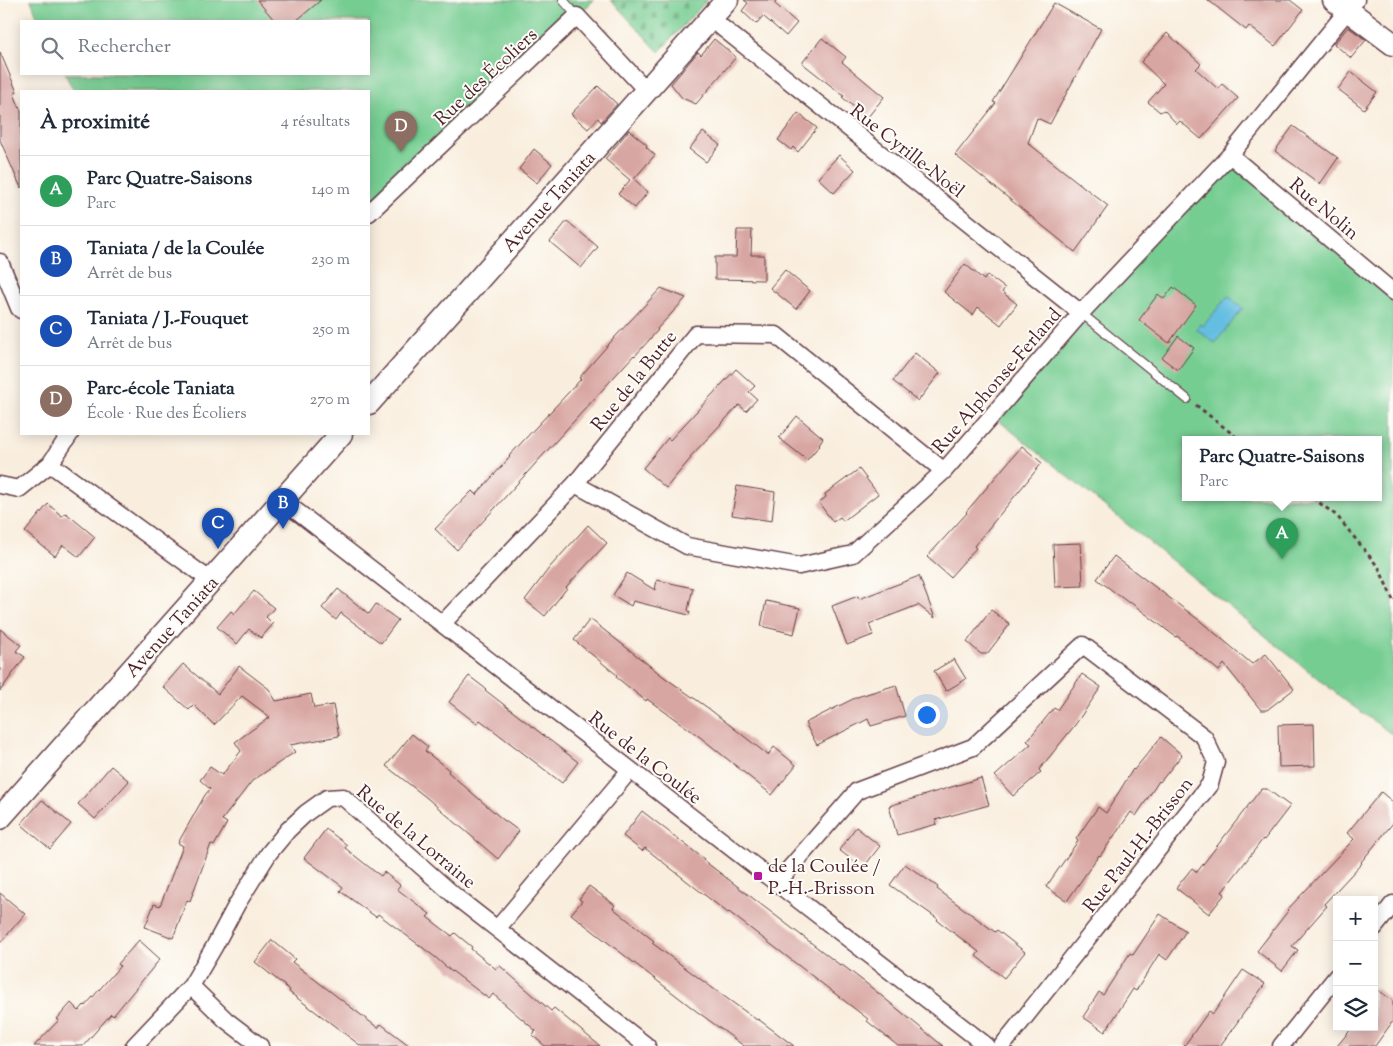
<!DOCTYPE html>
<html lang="fr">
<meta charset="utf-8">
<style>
body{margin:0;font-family:"Sorts Mill Goudy",serif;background:#f2f2f3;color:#1f2937}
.controls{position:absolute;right:15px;bottom:15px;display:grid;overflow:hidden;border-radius:0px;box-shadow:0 2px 12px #0003}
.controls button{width:45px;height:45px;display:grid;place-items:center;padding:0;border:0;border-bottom:1px solid #e0e1e3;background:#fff;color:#1f2937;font:25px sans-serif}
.you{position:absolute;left:926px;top:714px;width:18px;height:18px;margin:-12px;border:4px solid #fff;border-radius:50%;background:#1a73e8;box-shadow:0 0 0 8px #1a73e833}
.badge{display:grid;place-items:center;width:32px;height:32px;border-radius:50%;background:#7c3aed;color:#fff;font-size:16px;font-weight:700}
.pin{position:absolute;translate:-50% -41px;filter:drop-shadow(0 1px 2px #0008)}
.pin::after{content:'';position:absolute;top:26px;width:18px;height:15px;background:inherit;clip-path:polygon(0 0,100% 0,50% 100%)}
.popup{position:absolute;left:1182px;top:436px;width:200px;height:65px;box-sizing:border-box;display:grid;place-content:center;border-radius:0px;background:#fff;filter:drop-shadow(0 1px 4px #0005);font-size:16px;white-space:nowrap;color:#747a83}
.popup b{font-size:19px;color:#1f2937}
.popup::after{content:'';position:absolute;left:50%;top:100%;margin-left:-10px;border:10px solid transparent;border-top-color:#fff}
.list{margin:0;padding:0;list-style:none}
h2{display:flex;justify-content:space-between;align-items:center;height:65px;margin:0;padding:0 20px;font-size:21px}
h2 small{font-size:16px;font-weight:400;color:#747a83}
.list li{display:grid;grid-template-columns:32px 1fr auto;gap:15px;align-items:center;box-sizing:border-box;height:70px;padding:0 20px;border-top:1px solid #e0e1e3}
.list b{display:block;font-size:19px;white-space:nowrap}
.list p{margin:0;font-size:16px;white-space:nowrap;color:#747a83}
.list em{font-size:16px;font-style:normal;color:#747a83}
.icon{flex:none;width:28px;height:28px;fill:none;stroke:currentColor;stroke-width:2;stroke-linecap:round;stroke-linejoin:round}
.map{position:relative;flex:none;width:1393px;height:1046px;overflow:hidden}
.search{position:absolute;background:#fff;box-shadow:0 2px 12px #0003;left:20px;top:20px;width:350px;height:55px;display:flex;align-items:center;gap:12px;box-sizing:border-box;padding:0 18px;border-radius:0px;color:#747a83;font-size:19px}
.panel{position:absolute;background:#fff;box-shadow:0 2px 12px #0003;left:20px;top:90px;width:350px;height:345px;border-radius:0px}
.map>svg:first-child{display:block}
</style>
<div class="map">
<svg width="1393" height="1046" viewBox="0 0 1393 1046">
<defs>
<pattern id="cemetery-stones" width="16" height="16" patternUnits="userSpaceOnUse" patternTransform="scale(1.25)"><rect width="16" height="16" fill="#76cd92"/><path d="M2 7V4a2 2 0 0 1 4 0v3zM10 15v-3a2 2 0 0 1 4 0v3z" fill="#63a677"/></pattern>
</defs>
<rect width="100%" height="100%" fill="#fdfcf7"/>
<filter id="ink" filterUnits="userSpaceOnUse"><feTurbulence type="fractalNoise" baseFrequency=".02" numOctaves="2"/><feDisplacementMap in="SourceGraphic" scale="10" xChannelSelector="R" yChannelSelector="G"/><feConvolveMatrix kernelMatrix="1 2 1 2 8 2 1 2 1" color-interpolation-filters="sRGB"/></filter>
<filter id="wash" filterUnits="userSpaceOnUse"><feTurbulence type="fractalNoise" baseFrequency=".0096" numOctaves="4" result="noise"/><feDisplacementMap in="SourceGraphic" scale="20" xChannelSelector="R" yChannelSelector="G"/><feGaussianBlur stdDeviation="1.12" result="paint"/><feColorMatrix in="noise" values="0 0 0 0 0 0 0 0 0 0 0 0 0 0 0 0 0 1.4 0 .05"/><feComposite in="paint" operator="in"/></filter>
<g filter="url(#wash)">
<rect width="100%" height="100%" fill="#f9eede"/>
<path fill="url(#cemetery-stones)" stroke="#60765e" d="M611 0H707L659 52Z"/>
<path fill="#76cd92" stroke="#60765e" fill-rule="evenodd" d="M31 0H594L369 213V91H74L65 74H369V21H39Z
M1230 155 1393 292V735L1347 702 993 416ZM1186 440H1378V498H1186Z"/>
<path fill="#64bee1" stroke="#576e86" d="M1228 296 1243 308 1215 343 1196 329 1200 324 1203 326Z"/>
<g id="blocks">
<path fill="#d8a6a2" d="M257 0H321L296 21H275Z
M744 0H777L774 3 797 23 786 36 763 16 756 24 742 11 748 3Z
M1208 0H1290L1303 10 1275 46 1249 26 1246 30Z
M1054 3 1101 29 1050 124 1037 118 1028 143 1108 206 1075 252 955 155 996 103 993 102Z
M1348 27 1366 40 1351 58 1334 44Z
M1167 33 1201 64 1196 69 1218 89 1222 84 1238 98 1201 139 1180 121 1177 124 1164 110 1160 112 1148 102 1164 84 1141 62Z
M822 38 846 57 842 62 884 97 867 118 842 97 844 96 802 63Z
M714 39 736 57 696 104 682 98 671 84 698 52 701 55Z
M0 52 17 92 14 94 21 111V188L0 140Z
M1351 72 1377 92 1364 109 1338 89Z
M598 86 617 104 601 122 598 118 588 129 571 114Z
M798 113 817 128 798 152 793 147 791 150 778 140Z
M1293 126 1338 158 1320 184 1275 151Z
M629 130 647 145 646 147 655 155 634 179 648 192 635 208 618 194 630 180 605 159Z
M703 132 720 145 706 162 689 149Z
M534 149 552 164 537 183 519 169Z
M839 155 855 170 834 193 818 178Z
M567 221 598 247 581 268 550 242Z
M737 230H752L751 255H764V280L715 279V257H736Z
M965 264 984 280 987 275 1005 288 1002 292 1017 304 1001 325 978 307 973 315 944 292Z
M785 270 810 291 796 309 770 288Z
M1173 287 1196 305 1169 343 1139 320 1158 294 1164 299Z
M661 288 686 298 657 329 658 330 635 356 634 355 457 550 435 529 472 491 476 495 510 457 509 456 581 379 579 378 615 337Z
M1178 336 1194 348 1178 370 1162 358Z
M915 353 940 373 918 401 893 381Z
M736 369 755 386 749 392 757 399 746 411 739 405 690 457 691 458 666 488 643 468 668 438 670 440Z
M797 416 823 438 819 444 820 445 807 460 779 438Z
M1022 446 1042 463 974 546 976 548 950 577 927 557 967 513 966 512Z
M859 469 878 494 843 521 840 517 833 522 819 503 826 497 825 494Z
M737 486 775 492 772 521 732 515Z
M48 504 62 516 66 513 95 537 79 557 63 545 55 556 25 532Z
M588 525 607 543 566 587 567 588 545 616 525 600 550 567Z
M1081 543 1083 586 1055 587 1053 544Z
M1114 556 1199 620 1252 664 1266 654 1294 689 1267 710H1261L1224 664 1219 671 1177 636 1176 637 1130 602 1129 603 1097 579Z
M627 573 655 590 657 580 693 588 688 610 690 612 689 615 633 601 631 606 613 595Z
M919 576 935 618 918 605 869 624 873 635 847 645 832 606 858 596 859 599Z
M338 589 369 614 376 604 398 620 381 643 341 613 336 620 322 608Z
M254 591 274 608 266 617 273 624 261 638 249 629 237 644 217 627 231 611 234 614Z
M766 601 800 608 794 634 761 626Z
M991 610 1010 624 987 654H981L967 642Z
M590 619 664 677 708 708 768 755 774 747 796 765 772 795 700 737 647 699 646 701 616 677 617 675 574 640Z
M0 629 21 645 16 651 25 657 0 691Z
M954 659 966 679 946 691 934 671Z
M183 664 218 694 239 666 269 689 276 701 311 694 314 708 333 705 339 736 290 745 295 752 252 781 222 820 227 823 214 846 211 844 190 901 187 900 173 938 145 927 154 904 160 906 183 846 178 843 205 795 210 789 200 780 210 767 222 775 241 751 235 742 270 717 242 696 214 725 194 705 189 710 163 687Z
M1082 674 1101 687 1075 725 1039 770 1041 772 1013 796 995 776 1031 744 1027 741 1054 708 1057 710Z
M469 676 486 689 485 690 578 762 562 783 480 720 477 724 449 702Z
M896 685 905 716 871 726 868 719 817 745 805 723 857 697Z
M1314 724 1315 766 1279 767 1278 725Z
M412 734 428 747 425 751 449 770 448 772 501 818 519 831 498 859 427 798 386 766Z
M1161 737 1182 755 1160 782 1159 781 1136 816 1131 812 1100 856 1099 855 1067 901 1046 887 1078 841 1076 839 1098 807 1106 813 1133 769 1134 770Z
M111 766 129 781 95 819 78 804Z
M981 778 989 805 935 820 937 824 897 835 889 806Z
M1261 789H1267L1290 806 1264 840 1263 839 1222 892 1225 894 1209 914 1176 888 1192 868 1197 872Z
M1381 792 1393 802V823L1361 862 1362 863 1324 904 1327 906 1292 946 1298 950 1282 971 1257 951 1288 911 1287 910 1354 839 1347 833Z
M42 800 71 824 50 849 21 824Z
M642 811 704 859 703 860 840 965 841 964 867 984 943 1046H898L867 1021 868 1019 729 912 728 913 697 889 645 848 642 851 623 836Z
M856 827 880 846 863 868 839 850Z
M326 829 347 845 345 848 374 871 381 876 384 872 400 885 397 889 430 914 427 917 452 936 455 933 472 947 471 949 496 969 499 965 551 1011 554 1008 600 1046H545L532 1035 536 1031 493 994 489 999 452 971V972L435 957 378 914 376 917 340 891 343 887 304 858Z
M905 864 938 887 937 889 995 932 997 930 1025 952 1004 978 976 956 979 952 937 920 938 919 890 885Z
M589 886 615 905 613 908 654 941 652 943 711 987 757 1020 758 1019 794 1046H744L695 1010 571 914 582 901 579 899Z
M0 893 25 914 0 943Z
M1160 914 1186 931 1167 960 1159 954 1136 991 1133 989 1105 1032 1083 1017 1099 992 1103 995 1130 953 1133 955Z
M139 940 160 959 113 1016 111 1014 83 1046H34L59 1020 57 1019 71 1003 79 1011 84 1005 85 1006 120 966 118 964Z
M272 940 295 959 292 962 378 1028 381 1024 410 1046H361L316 1012 289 992 290 990 255 962Z
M1243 970 1265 984 1220 1046H1184L1209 1011 1213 1014Z
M1374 987 1393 1001V1021L1375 1046H1337L1353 1027H1374Z"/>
</g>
</g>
<g filter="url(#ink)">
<use href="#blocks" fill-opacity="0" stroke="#643e46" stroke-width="1"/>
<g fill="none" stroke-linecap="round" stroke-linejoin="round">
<g stroke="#643e46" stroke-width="10">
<path id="lane" d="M563 0 577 16
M1081 313 1187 399"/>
</g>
<g stroke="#643e46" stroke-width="19">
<path id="street" d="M710 18 1081 313
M1230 155 1393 292
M369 213 577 16 646 90
M0 262 19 308 21 310
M50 464 70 434
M575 484 687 546 799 566 853 554 944 471 1081 313 1230 155 1356 0
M0 485 19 489 50 464 211 581
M282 500 987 1046
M442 624 575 484 696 334 776 335 944 471
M777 883 857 791 973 747 1083 645 1204 737 1216 762 1210 784 1002 1046
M1374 928 1393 904
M497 929 630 770
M191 986 214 947 237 904 269 853 288 830 306 813 327 798 343 797 456 897 647 1046
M134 1046 191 986 226 1020 260 1046
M1281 1046 1337 976"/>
</g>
<g stroke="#643e46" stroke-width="25">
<path id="secondary" d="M1334 0 1393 44
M369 403 727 0
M0 818 341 434"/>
</g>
<path stroke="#643e46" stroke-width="3" stroke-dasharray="4 4" stroke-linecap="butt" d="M1196 405 1240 440
M1313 498 1337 516 1379 568 1393 600"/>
<use href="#lane" stroke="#fff" stroke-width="8"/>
<use href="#street" stroke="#fff" stroke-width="16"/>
<use href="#secondary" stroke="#fff" stroke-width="22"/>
</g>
</g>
<rect fill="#b5179e" stroke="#fdfcf7" stroke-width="2" x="753" y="871" width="10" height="10" rx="2.5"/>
<g text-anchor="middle" stroke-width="4" stroke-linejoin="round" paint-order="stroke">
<g font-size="19" fill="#4a1f2b" stroke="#fdfcf7">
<text transform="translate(485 76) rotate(-43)" y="7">Rue des Écoliers</text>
<text transform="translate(908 150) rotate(38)" y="7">Rue Cyrille-Noël</text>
<text transform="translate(548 201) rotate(-48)" y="7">Avenue Taniata</text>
<text transform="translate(1325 208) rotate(40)" y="7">Rue Nolin</text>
<text transform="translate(633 380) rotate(-51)" y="7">Rue de la Butte</text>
<text transform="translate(996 380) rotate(-49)" y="7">Rue Alphonse-Ferland</text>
<text transform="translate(171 626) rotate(-48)" y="7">Avenue Taniata</text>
<text transform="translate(646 757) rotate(38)" y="7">Rue de la Coulée</text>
<text transform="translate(417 836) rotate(40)" y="7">Rue de la Lorraine</text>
<text transform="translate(1137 844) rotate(-52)" y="7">Rue Paul-H.-Brisson</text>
</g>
<g font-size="19" fill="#4a1f2b" stroke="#fdfcf7" text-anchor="start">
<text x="768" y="872">de la Coulée /<tspan x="768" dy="22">P.-H.-Brisson</tspan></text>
</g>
</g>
</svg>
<div class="controls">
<button>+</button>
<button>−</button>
<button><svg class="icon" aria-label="layers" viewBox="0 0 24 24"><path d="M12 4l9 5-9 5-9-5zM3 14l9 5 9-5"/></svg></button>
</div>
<div class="you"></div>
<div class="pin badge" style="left:1282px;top:559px;background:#2e9e5b">A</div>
<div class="popup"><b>Parc Quatre-Saisons</b>Parc</div>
<div class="pin badge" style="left:283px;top:529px;background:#1a4fb4">B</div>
<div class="pin badge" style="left:218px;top:549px;background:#1a4fb4">C</div>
<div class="pin badge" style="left:401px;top:152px;background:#8d6e63">D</div>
<div class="search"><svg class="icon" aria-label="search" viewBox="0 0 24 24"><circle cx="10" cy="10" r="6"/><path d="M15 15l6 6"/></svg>Rechercher</div>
<section class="panel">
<h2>À proximité<small>4 résultats</small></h2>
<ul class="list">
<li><span class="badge" style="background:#2e9e5b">A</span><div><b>Parc Quatre-Saisons</b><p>Parc</p></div><em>140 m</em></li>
<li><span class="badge" style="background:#1a4fb4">B</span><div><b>Taniata / de la Coulée</b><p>Arrêt de bus</p></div><em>230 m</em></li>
<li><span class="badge" style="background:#1a4fb4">C</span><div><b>Taniata / J.-Fouquet</b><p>Arrêt de bus</p></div><em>250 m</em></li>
<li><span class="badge" style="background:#8d6e63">D</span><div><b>Parc-école Taniata</b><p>École · Rue des Écoliers</p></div><em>270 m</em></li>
</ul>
</section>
</div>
